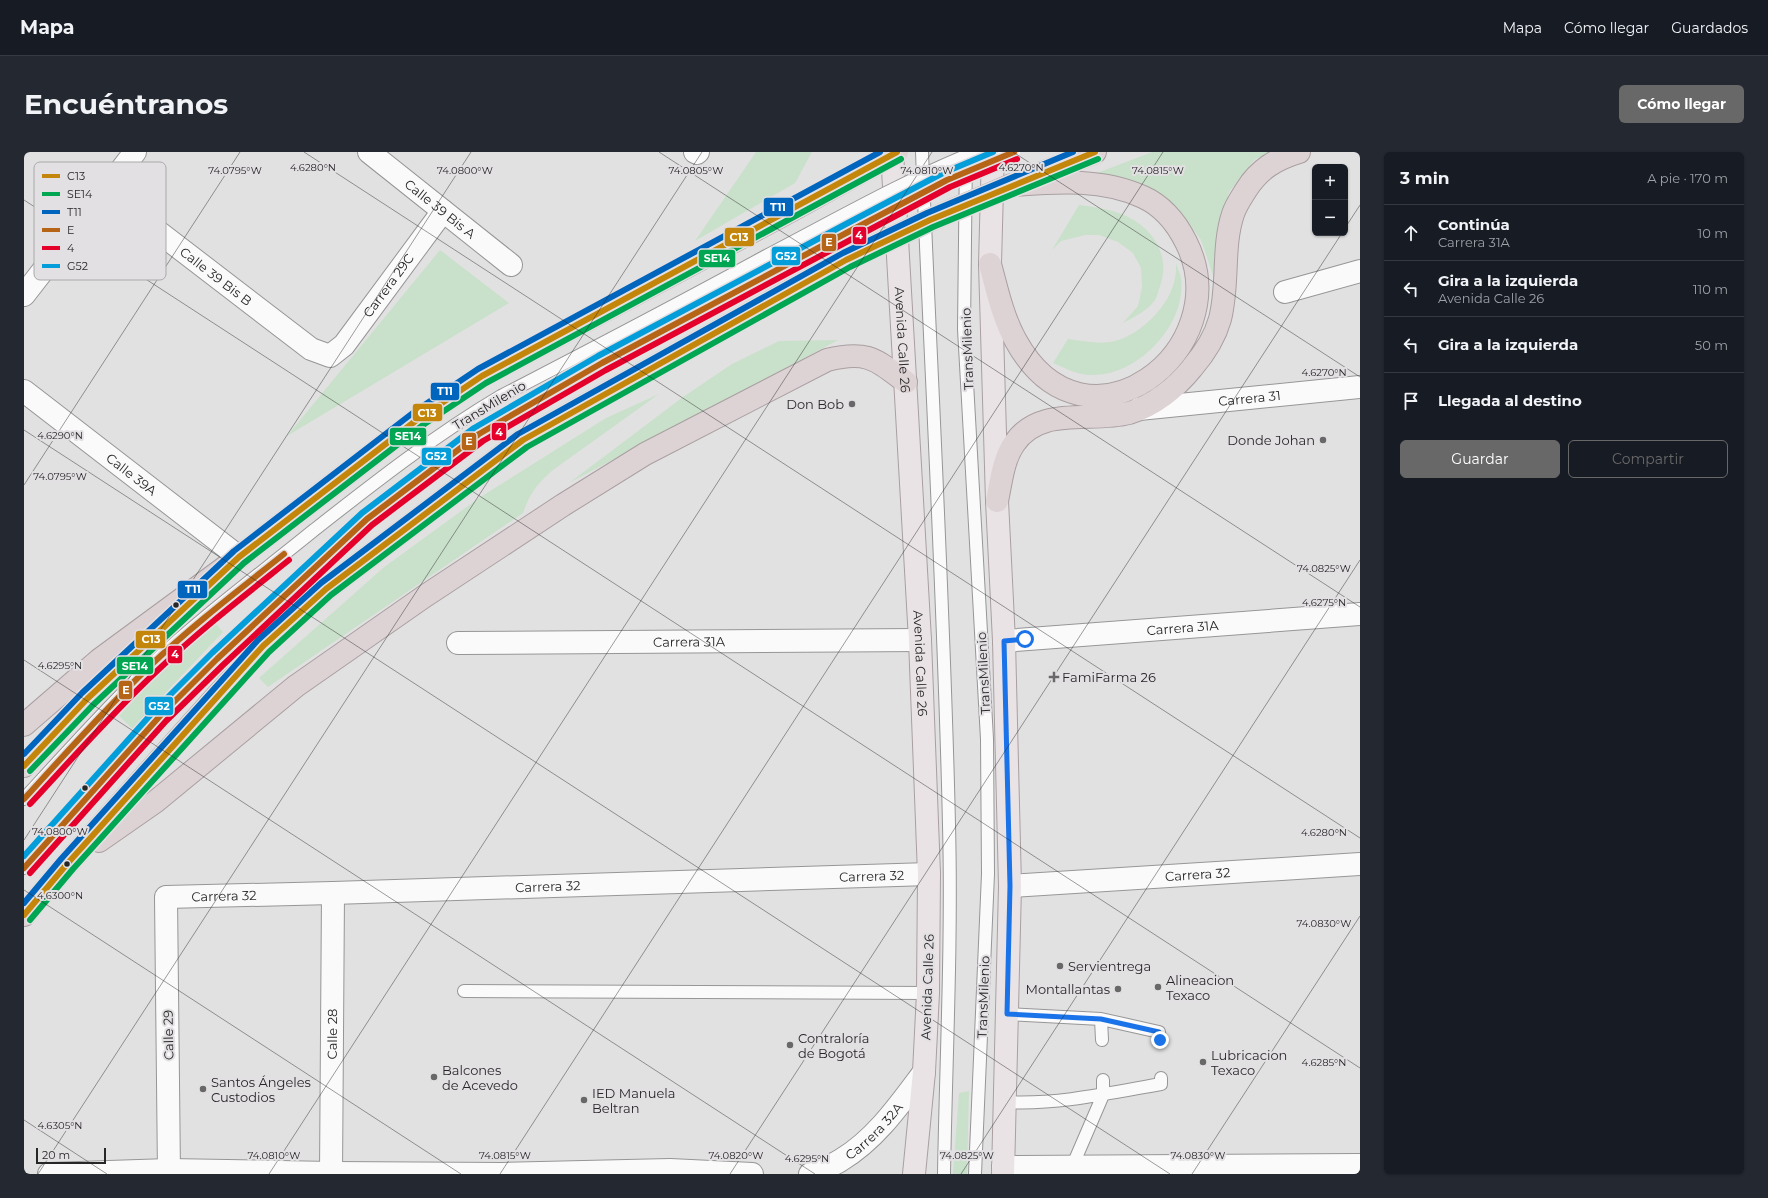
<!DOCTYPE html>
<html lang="es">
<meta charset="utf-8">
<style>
body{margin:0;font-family:Montserrat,sans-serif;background:#242831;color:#f1f3f6}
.controls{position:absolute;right:12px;top:12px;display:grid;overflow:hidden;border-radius:6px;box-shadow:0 1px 3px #0004}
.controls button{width:36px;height:36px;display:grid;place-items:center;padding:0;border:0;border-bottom:1px solid #363941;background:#171b24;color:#f1f3f6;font:20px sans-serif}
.scale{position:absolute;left:12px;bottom:10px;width:70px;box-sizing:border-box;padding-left:4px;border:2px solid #282728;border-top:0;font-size:11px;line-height:14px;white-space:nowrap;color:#282728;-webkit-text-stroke:3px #e3e0e3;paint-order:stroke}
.stop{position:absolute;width:12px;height:12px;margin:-9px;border:3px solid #1a73e8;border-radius:50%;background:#fff}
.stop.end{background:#1a73e8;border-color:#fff;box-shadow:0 1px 4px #0008}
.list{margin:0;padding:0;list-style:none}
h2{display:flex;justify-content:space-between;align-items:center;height:52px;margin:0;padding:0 16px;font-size:17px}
h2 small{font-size:13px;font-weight:400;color:#9ea1a6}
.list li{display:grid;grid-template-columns:26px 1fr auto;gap:12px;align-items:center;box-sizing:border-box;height:56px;padding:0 16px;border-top:1px solid #363941}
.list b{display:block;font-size:15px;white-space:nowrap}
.list p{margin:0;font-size:13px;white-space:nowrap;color:#9ea1a6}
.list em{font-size:13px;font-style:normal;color:#9ea1a6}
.actions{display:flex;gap:8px;padding:12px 16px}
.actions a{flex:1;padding:9px 0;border:1px solid #696869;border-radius:6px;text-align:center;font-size:14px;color:#696869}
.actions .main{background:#696869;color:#fff}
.icon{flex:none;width:22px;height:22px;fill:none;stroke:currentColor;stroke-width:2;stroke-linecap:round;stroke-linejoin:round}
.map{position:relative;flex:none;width:1336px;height:1022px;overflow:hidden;border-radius:6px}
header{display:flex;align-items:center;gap:24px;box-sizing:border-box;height:56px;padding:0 20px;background:#171b24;border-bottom:1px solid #363941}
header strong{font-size:19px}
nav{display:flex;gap:22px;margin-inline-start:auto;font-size:14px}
.intro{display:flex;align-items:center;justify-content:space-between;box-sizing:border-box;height:96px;padding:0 24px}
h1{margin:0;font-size:28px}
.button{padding:10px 18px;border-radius:6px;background:#696869;color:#fff;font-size:14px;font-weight:700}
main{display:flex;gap:24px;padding:0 24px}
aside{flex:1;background:#171b24;border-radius:6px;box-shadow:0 1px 3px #0004}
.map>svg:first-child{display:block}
</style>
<header>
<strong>Mapa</strong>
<nav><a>Mapa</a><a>Cómo llegar</a><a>Guardados</a></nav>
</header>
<div class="intro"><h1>Encuéntranos</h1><a class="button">Cómo llegar</a></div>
<main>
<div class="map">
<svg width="1336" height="1022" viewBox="0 0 1336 1022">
<rect width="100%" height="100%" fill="#e2e1e2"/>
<path fill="#c9e0ca" d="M732 0H788L771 31 671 89Z
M1128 0H1248L1230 8 1205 40 1195 80 1190 126 1177 88 1164 70 1144 51 1068 23Z
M1055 53C1070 55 1086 57 1100 63 1130 76 1148 105 1135 137 1134 140 1133 145 1131 148 1123 159 1110 165 1099 171L1114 154 1118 135 1117 116 1109 101 1094 90 1075 83H1061L1037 89 1028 98Z
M416 98 485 151 263 284Z
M1152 111C1153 116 1156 121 1157 126 1163 173 1113 225 1067 223 1053 223 1041 216 1029 211L1044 187C1060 189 1076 193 1091 189 1117 182 1146 154 1151 126 1152 122 1152 116 1152 111Z
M814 188 545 331 659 245 708 212 755 189Z
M635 242 529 318C513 332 506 341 499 361L244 535 235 526 359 416 455 346 582 266Z
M192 472 199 480 147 535 110 578 95 564 135 520Z
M945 939 943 1022H929L935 941Z"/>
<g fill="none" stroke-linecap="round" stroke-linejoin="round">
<g stroke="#979697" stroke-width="14">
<path id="lane" d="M898 0C907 224 920 448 925 673 928 789 922 906 920 1022
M942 0 940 177 963 587 964 722 951 1022
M0 647C42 601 83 555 128 512 179 464 236 422 290 378 350 331 411 283 477 244
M0 716 136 564 193 507 343 367 455 282 487 263
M440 839 904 841
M983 862 1077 867 1135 880 1136 888
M1077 867 1078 888
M981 950C1033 953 1086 941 1137 932V926
M1048 1015 1079 943V928"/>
</g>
<g stroke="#979697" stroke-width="24">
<g id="street">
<path id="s1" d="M345 0 487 113"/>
<path d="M671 0 673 1 674 0"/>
<path id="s2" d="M81 39 287 197 306 204 320 193 419 59"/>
<path d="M1261 140 1336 119"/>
<path d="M0 143 111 0"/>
<path id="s3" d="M0 239 215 405"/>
<path id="s4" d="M1115 257 1336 235"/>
<path id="s5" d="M980 489 1336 462"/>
<path id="s6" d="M434 491 896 488"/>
<path id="s7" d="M986 734 1336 712"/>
<path d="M979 1015 1336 1013"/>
<path d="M25 1022 145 1018 307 1021 478 1022 646 1018 728 1022"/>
<path id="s8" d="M145 1022 142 745 309 741 905 722"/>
<path id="s9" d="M307 1022 309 741"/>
<path id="s10" d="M786 1022C796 1018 808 1014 817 1008 852 987 876 952 900 920"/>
</g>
</g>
<g stroke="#a99fa1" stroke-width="24">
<g id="primary">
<path id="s11" d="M868 0 896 488 905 722 904 841 900 920 890 1022"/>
<path d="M969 0 966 112 973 349 980 489 986 734 979 1022"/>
</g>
</g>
<g stroke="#a99fa1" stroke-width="24">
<path id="highway" d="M1006 26 1071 0
M966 112C973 138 979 166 992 189 1062 316 1216 197 1162 90 1152 70 1139 54 1119 45 1078 26 1032 30 988 33
M973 349C977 330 979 308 990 292 1015 253 1067 271 1105 261 1129 254 1152 236 1168 216 1180 202 1191 185 1196 167 1205 132 1198 95 1209 62 1212 53 1217 46 1222 38 1235 17 1252 7 1275 0
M0 573 75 508 215 405 394 267 458 224
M0 614 63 547 133 480
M75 689 131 650 272 534 401 444 539 353 621 302 803 208C843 198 851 207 882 230
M0 763 43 712 192 545 239 494 302 437 499 288 822 108"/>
</g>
<use href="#lane" stroke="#fbfafb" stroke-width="12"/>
<use href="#street" stroke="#fbfafb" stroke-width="22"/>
<use href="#primary" stroke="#e9e3e5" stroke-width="22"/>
<use href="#highway" stroke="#ddd3d5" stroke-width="22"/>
<g stroke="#979697" stroke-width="14" stroke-linecap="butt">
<path id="lane-bridge" d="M477 244C566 198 654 152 742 104 811 68 879 29 951 0
M487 263 578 211 923 28 990 0"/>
</g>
<g stroke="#a99fa1" stroke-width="24" stroke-linecap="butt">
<path id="highway-bridge" d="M822 108 906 68 988 33
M458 224 770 57 873 0"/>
</g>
<use href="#lane-bridge" stroke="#fbfafb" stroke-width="12"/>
<use href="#highway-bridge" stroke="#ddd3d5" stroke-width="22"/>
<g stroke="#e3e0e3" stroke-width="9">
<path id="bus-1" d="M0 614 63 547 215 405 394 267 458 224 873 0
M0 763 43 712 239 494 302 437 499 288 822 108 906 68 1071 0"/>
</g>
<g stroke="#e3e0e3" stroke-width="9">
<path id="bus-2" d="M6 619 69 553 220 411 399 273 462 231 877 7
M6 768 49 717 245 500 307 443 503 295 826 115 909 75 1074 7"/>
</g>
<g stroke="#e3e0e3" stroke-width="9">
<path id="bus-3" d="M0 602 58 541 210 399 390 260 454 217 856 0
M0 751 37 707 234 488 297 431 494 282 819 101 903 61 1049 0"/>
</g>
<g stroke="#e3e0e3" stroke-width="9">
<path id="bus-4" d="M0 647C42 601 83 555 127 513 169 473 215 438 260 402
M0 716 136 564 193 507 343 367 455 282 578 211 826 79 923 28 990 0"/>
</g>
<g stroke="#e3e0e3" stroke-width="9">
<path id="bus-5" d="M6 652C48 607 89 560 134 518 175 479 220 444 265 408
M6 721 142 569 199 513 348 373 459 289 582 218 830 86 926 35 993 7"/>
</g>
<g stroke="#e3e0e3" stroke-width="9">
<path id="bus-6" d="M0 704 130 559 188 501 338 361 450 276 574 204 822 72 919 21 969 0"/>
</g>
<use href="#bus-1" stroke="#c3860a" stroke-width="6"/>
<use href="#bus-2" stroke="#00a651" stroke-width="6"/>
<use href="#bus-3" stroke="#0065bd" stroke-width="6"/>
<use href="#bus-4" stroke="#b66516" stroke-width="6"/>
<use href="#bus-5" stroke="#e4002b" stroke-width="6"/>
<use href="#bus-6" stroke="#039dda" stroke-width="6"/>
</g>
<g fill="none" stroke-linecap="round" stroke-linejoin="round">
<path stroke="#1a73e8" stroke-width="5" d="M1001 487 980 489 986 734 983 862 1077 867 1135 880 1136 888"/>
</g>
<path fill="none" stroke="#282728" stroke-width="1" stroke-opacity="0.45" d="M280 0 1336 686M635 0 1336 455M989 0 1336 225M0 48 1336 916M1321 76 1336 53M0 278 1146 1022M0 333 216 0M0 508 791 1022M0 688 447 0M0 738 437 1022M0 968 83 1022M14 1022 678 0M245 1022 908 0M476 1022 1139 0M706 1022 1318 81M937 1022 1336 408M1168 1022 1336 764"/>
<g fill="#696869" stroke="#e3e0e3" stroke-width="1.5">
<circle cx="828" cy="252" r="4"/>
<circle cx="1299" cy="288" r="4"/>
<path d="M1028 519h4v4h4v4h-4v4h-4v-4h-4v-4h4z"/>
<circle cx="1036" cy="814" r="4"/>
<circle cx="1134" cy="835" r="4"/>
<circle cx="1094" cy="837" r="4"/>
<circle cx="766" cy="893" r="4"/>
<circle cx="1179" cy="910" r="4"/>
<circle cx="410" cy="925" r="4"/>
<circle cx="179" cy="937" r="4"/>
<circle cx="560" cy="948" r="4"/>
</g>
<g fill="#282728" stroke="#e3e0e3" stroke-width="1.5">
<circle cx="152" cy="453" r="3.5"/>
<circle cx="61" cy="636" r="3.5"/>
<circle cx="43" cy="712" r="3.5"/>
</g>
<g text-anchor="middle" stroke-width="4" stroke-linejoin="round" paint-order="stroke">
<g font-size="13" fill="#282728" stroke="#e3e0e3">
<text dy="5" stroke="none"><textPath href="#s1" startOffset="91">Calle 39 Bis A</textPath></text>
<text dy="5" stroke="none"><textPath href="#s2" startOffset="140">Calle 39 Bis B</textPath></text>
<text dy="5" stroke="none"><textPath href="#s2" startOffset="372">Carrera 29C</textPath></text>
<text dy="5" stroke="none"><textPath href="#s11" startOffset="188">Avenida Calle 26</textPath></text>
<text transform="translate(943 197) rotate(-92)" y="5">TransMilenio</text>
<text dy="5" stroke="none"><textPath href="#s4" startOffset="111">Carrera 31</textPath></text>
<text transform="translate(465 253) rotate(-31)" y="5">TransMilenio</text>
<text dy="5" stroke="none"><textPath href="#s3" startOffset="136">Calle 39A</textPath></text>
<text dy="5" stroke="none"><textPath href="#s5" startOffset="179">Carrera 31A</textPath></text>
<text dy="5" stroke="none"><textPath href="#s6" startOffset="231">Carrera 31A</textPath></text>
<text dy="5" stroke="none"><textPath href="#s11" startOffset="512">Avenida Calle 26</textPath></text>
<text transform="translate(959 521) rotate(-93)" y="5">TransMilenio</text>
<text dy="5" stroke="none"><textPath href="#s7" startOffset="188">Carrera 32</textPath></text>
<text dy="5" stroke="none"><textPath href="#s8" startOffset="983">Carrera 32</textPath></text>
<text dy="5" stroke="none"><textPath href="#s8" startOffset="659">Carrera 32</textPath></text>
<text dy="5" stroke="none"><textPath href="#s8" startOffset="335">Carrera 32</textPath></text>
<text transform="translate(903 835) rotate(-88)" y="5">Avenida Calle 26</text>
<text transform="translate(959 845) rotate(-88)" y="5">TransMilenio</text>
<text dy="5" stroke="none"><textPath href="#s9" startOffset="140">Calle 28</textPath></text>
<text transform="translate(144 883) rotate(-91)" y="5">Calle 29</text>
<text dy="5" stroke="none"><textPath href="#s10" startOffset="78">Carrera 32A</textPath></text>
</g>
<g font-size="13" fill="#282728" stroke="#e3e0e3" text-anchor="start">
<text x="820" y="257" text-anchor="end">Don Bob</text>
<text x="1291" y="293" text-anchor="end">Donde Johan</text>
<text x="1038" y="530">FamiFarma 26</text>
<text x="1044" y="819">Servientrega</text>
<text x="1142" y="833">Alineacion<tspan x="1142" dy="15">Texaco</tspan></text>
<text x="1086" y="842" text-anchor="end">Montallantas</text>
<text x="774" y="891">Contraloría<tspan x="774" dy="15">de Bogotá</tspan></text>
<text x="1187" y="908">Lubricacion<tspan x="1187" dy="15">Texaco</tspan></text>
<text x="418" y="923">Balcones<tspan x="418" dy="15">de Acevedo</tspan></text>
<text x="187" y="935">Santos Ángeles<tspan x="187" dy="15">Custodios</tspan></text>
<text x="568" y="946">IED Manuela<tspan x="568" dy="15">Beltran</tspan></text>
</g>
</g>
<rect x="10" y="10" width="132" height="118" rx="6" fill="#e3e0e3" stroke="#aba8ab" stroke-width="1"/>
<rect x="18" y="22" width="18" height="4" fill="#c3860a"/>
<rect x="18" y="40" width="18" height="4" fill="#00a651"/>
<rect x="18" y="58" width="18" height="4" fill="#0065bd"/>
<rect x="18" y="76" width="18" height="4" fill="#b66516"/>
<rect x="18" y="94" width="18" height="4" fill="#e4002b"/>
<rect x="18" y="112" width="18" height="4" fill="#039dda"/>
<g font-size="11" fill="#282728">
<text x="43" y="28">C13</text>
<text x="43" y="46">SE14</text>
<text x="43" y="64">T11</text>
<text x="43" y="82">E</text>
<text x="43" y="100">4</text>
<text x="43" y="118">G52</text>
</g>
<g font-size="10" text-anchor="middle" fill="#282728" stroke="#e3e0e3" stroke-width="4" stroke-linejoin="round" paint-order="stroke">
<text x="289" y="19">4.6280°N</text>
<text x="997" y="19">4.6270°N</text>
<text x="211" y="22">74.0795°W</text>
<text x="441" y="22">74.0800°W</text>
<text x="672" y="22">74.0805°W</text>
<text x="903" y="22">74.0810°W</text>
<text x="1134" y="22">74.0815°W</text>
<text x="1300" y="224">4.6270°N</text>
<text x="36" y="287">4.6290°N</text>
<text x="36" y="328">74.0795°W</text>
<text x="1300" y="420">74.0825°W</text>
<text x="1300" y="454">4.6275°N</text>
<text x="36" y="517">4.6295°N</text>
<text x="36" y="683">74.0800°W</text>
<text x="1300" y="684">4.6280°N</text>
<text x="36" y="747">4.6300°N</text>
<text x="1300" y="775">74.0830°W</text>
<text x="1300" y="914">4.6285°N</text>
<text x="36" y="977">4.6305°N</text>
<text x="250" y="1007">74.0810°W</text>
<text x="481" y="1007">74.0815°W</text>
<text x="712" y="1007">74.0820°W</text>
<text x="943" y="1007">74.0825°W</text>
<text x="1174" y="1007">74.0830°W</text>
<text x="783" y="1010">4.6295°N</text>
</g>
<g stroke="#e3e0e3" stroke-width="1.5">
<rect x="739" y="45" width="31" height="20" rx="4" fill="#0065bd"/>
<rect x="828" y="74" width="15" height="19" rx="4" fill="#e4002b"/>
<rect x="700" y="75" width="31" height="20" rx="4" fill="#c3860a"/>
<rect x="797" y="81" width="16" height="19" rx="4" fill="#b66516"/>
<rect x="747" y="94" width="30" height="20" rx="4" fill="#039dda"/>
<rect x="674" y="97" width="38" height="19" rx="4" fill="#00a651"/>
<rect x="406" y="230" width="30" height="19" rx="4" fill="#0065bd"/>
<rect x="388" y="251" width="31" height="19" rx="4" fill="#c3860a"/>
<rect x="467" y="270" width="16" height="19" rx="4" fill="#e4002b"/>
<rect x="365" y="275" width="38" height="19" rx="4" fill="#00a651"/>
<rect x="437" y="280" width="16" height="19" rx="4" fill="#b66516"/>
<rect x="397" y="295" width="31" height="19" rx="4" fill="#039dda"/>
<rect x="153" y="428" width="31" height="19" rx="4" fill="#0065bd"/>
<rect x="111" y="478" width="31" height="19" rx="4" fill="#c3860a"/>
<rect x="143" y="493" width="16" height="19" rx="4" fill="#e4002b"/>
<rect x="92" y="504" width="38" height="19" rx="4" fill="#00a651"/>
<rect x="94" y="528" width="15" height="20" rx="4" fill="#b66516"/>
<rect x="120" y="544" width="30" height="20" rx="4" fill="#039dda"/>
</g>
<g font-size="11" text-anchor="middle" font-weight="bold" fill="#fff">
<text x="754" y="59">T11</text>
<text x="835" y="87">4</text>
<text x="715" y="89">C13</text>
<text x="805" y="94">E</text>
<text x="762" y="108">G52</text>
<text x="693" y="110">SE14</text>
<text x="421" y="243">T11</text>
<text x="403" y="265">C13</text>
<text x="475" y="284">4</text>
<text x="384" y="288">SE14</text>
<text x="445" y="293">E</text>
<text x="412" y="308">G52</text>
<text x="169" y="441">T11</text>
<text x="127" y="491">C13</text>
<text x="151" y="506">4</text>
<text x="111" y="518">SE14</text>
<text x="102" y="542">E</text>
<text x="135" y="558">G52</text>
</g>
</svg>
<div class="controls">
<button>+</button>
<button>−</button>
</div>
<div class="scale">20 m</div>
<div class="stop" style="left:1001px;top:487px"></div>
<div class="stop end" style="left:1136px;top:888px"></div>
</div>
<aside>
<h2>3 min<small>A pie · 170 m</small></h2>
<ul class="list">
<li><svg class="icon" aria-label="ahead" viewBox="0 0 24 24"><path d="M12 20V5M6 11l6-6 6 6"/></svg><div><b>Continúa</b><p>Carrera 31A</p></div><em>10 m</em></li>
<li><svg class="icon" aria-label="left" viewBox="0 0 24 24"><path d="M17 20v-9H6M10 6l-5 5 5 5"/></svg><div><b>Gira a la izquierda</b><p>Avenida Calle 26</p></div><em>110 m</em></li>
<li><svg class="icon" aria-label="left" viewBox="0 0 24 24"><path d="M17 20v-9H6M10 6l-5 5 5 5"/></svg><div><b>Gira a la izquierda</b></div><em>50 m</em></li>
<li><svg class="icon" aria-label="arrive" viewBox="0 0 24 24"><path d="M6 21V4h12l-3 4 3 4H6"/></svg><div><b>Llegada al destino</b></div></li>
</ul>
<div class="actions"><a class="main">Guardar</a><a>Compartir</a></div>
</aside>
</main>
